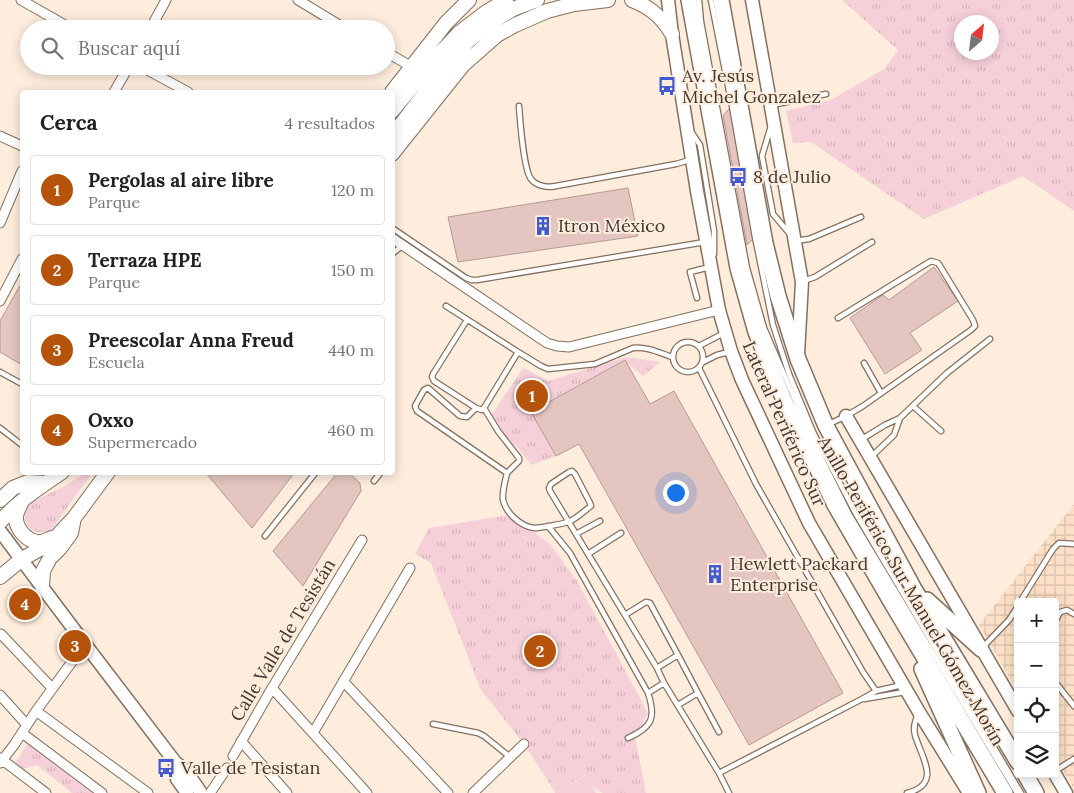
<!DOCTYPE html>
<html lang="es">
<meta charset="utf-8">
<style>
body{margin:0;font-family:Lora,serif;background:#f6f6f6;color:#202124}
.controls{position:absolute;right:15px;bottom:15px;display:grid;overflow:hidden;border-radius:5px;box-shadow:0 2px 12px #0003}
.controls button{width:45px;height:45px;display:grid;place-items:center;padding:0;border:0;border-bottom:1px solid #e0e0e0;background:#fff;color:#202124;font:25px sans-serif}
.compass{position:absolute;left:954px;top:15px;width:45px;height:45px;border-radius:50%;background:#fff;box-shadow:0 2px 12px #0003;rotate:28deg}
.you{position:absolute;left:675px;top:492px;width:18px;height:18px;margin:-12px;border:4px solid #fff;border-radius:50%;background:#1a73e8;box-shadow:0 0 0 8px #1a73e833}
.badge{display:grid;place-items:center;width:32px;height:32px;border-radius:50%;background:#b45309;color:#fff;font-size:16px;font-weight:700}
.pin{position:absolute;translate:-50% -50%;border:2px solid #fff;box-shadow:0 1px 5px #0006}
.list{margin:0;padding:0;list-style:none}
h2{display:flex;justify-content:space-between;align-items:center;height:65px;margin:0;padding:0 20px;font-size:21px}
h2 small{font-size:16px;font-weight:400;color:#757577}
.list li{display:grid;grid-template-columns:32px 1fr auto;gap:15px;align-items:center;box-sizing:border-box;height:70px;margin:0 10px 10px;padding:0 10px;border:1px solid #e0e0e0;border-radius:5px}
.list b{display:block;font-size:19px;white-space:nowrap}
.list p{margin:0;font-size:16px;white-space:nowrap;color:#757577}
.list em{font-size:16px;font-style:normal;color:#757577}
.icon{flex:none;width:28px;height:28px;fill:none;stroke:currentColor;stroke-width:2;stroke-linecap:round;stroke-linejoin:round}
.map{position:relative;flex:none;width:1074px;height:793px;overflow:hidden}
.search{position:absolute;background:#fff;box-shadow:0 2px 12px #0003;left:20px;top:20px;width:375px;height:55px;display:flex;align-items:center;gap:12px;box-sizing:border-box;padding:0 18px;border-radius:28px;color:#757577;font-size:19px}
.panel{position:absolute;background:#fff;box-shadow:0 2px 12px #0003;left:20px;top:90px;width:375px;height:385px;border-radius:5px}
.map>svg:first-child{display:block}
</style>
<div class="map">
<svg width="1074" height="793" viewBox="0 0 1074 793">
<defs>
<pattern id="industrial-grid" width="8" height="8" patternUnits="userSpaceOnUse" patternTransform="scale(1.25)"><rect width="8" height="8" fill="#fcdfc6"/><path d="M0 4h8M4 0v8" fill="none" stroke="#d9c0ab"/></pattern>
<pattern id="grass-tufts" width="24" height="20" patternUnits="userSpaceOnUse" patternTransform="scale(1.25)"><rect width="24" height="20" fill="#f6d0d9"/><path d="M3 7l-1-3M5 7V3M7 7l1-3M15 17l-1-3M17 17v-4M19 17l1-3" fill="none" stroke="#d4b3bb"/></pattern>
</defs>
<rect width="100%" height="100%" fill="#feecdc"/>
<path fill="url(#industrial-grid)" d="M1074 504V789L1055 756V602H1018V692L979 625Z"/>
<path fill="url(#grass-tufts)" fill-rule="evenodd" d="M842 0H1074V211L1023 176 924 219 811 142 793 143 786 111 831 100 884 69 898 50ZM992 22V52H962V22Z
M626 357 660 362 643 376 624 360 532 412 556 456 531 465 518 448 504 437 491 416 523 368 548 381Z
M87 472 92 473 51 530C30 540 14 516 34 501L65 486Z
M509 515 550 544 577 581 648 713 635 737 646 793H603L592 786 585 775 555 792 524 744 481 690 431 563 415 554 429 528Z
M28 743 98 793H72L37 765 22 769 15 763Z"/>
<path fill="#f6d0d9" d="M586 775 596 793H555V792Z"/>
<path fill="#e4c5bf" stroke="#b79a93" d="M730 108 754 238 747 245 723 115Z
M628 188 638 236 458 262 448 217Z
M934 267 958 301 910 333 922 350 885 374 850 318 883 295 889 300Z
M22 282V365L0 352V321Z
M625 360 650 404 674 391 843 693 749 745 579 444 556 456 531 412Z
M205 472H295L252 528Z
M338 472H348L360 483 361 491 303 586 273 551Z
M24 593 35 605 25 614 15 602Z"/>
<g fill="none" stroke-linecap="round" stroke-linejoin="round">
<g stroke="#84705f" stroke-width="7">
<path id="lane" d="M699 0 701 22 747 268 764 328 810 435 849 514 1017 793
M711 0 732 106 755 237 773 325 789 374 814 434 856 514 1021 793
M772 105 826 94
M519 106C520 120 524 170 531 179 536 186 548 188 556 186L676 164 690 160
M771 126 762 156 773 214 789 233
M692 133 700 145 714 231V254
M392 228 466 278 472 280H477L705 242
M795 241 809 239 861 217
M392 254 403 245
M803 281 815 277 872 242
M697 298 690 272 710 267
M446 306 518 352 541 366 548 369 595 364 633 348C646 346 660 353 672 357
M467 320 433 374 432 377 434 381 476 408 482 410 484 408 518 352
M673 357a15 15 0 1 1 30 0a15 15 0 1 1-30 0Z
M699 346 724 333
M703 362 717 355 729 352
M864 363 881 393
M699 368 756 484 863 672 876 691
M0 372 22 384
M913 406 941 431
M476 408 467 417 460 416 428 388 424 390 415 406 417 411 507 473 519 461V458L498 431 484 408
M827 425 846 416 863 406 971 330 975 326 973 320 940 266 938 263 931 261 838 318
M0 428 22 445
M862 439 885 425 900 418 947 373 990 339
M871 457 894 435 900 418
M507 473C505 482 502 491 503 500 506 513 520 526 534 528 540 528 562 524 568 522 576 519 584 511 591 506L590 503 575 474 572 471 569 472 551 484 549 488 550 491 657 668 664 683 719 773 729 793
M374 481 381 472
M548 526 570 553 648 693C656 717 653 727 628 738
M576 534 600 521
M265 536 316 472
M588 554 621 533
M1020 602 1053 549 1059 543 1074 544
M625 615 646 602 650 603 678 655 657 668
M1055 622 1060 612 1067 610 1074 614
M982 648 1009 620 1018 606
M1055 682 1074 706
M648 693 664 683
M698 693 719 732
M864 699 905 692
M678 705 698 693 678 655
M433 724 478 733 484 736 510 757
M1055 771 1074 759
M719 773 862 699 876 691 902 685
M907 793C943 784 921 757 915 735 913 728 915 722 917 716"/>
</g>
<g stroke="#84705f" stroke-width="11">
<path id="street" d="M21 0 72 29
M298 0 346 29
M150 29 166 0
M386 52 412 67
M140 66 188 92
M114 92 129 66
M0 136 22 146
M0 223 22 171
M392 238 547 343 557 346 569 347 719 310
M0 301 22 259
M1 634 52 688
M343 681 448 793
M272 688 367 793
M0 695 27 725
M36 711 148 793
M22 733 102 793
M313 733 410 568
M241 741 287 793
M233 756 272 688 362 540
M0 758 46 793
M0 763 14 745 36 711 85 644
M210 793 227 768
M473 793 524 744"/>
</g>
<g stroke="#84705f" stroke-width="15">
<path id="secondary" d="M668 0 672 34 697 191 719 310 731 351 742 380 809 523 919 712 969 793
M752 0 802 282 798 354
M846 416 1018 711
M0 531 85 644 175 762 186 771 201 793
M175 762 177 779 187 793
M1055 774 1066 793"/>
</g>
<g stroke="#84705f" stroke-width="16">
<path id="primary" d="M632 0C650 7 662 17 672 34
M392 92 446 23 469 0
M392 111 440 53 460 32 485 13 506 0
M392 136 449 62 468 41 492 22 513 9 537 0
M392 154 463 65 497 35 515 25 547 11 574 4 608 0
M0 500 13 488 28 482 46 483
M22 501C20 506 17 510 16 516 15 527 25 540 37 542 42 543 47 540 52 538
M0 522C18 501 40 487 62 472
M0 577 22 559 40 549 57 536 74 518 108 472
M42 586 43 571 50 558 60 548 71 533 73 523"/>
</g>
<g stroke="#84705f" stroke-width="18">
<path id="highway" d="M689 0 738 268 756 332 784 400 835 505 890 600 1005 793
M721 0 765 243 778 296 798 359 826 426 914 589 1018 762
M927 600 981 649
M922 669 978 793
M1025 774 1036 793"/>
</g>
<use href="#lane" stroke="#fff" stroke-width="4.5"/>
<use href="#street" stroke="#fff" stroke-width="9"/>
<use href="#secondary" stroke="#fff" stroke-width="12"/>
<use href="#primary" stroke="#fff" stroke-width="14"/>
<use href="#highway" stroke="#fff" stroke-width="15"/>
</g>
<defs>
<g id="bus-bare" transform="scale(1.5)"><path d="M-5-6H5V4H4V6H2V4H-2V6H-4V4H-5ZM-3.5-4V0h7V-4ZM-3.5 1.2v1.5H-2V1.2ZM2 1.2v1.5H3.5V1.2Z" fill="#425acd" stroke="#feecdc" stroke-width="2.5" paint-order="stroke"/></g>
<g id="building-bare" transform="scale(1.5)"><path d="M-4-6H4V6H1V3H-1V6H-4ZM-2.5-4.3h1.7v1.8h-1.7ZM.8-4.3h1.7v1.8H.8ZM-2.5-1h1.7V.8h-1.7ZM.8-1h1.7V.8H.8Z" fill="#425acd" stroke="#feecdc" stroke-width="2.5" paint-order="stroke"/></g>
</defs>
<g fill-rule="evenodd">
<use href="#bus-bare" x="667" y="86"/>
<use href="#bus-bare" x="738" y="177"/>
<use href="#building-bare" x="543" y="226"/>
<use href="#building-bare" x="715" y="574"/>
<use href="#bus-bare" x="166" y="768"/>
</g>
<g text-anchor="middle" stroke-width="4" stroke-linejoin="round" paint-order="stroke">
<g font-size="18" fill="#423932" stroke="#feecdc" text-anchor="start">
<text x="682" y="82">Av. Jesús<tspan x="682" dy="21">Michel Gonzalez</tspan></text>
<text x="753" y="183">8 de Julio</text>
<text x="558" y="232">Itron México</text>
<text x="730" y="570">Hewlett Packard<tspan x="730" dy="21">Enterprise</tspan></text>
<text x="181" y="774">Valle de Tesistan</text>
</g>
<g font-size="18" fill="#423932" stroke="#feecdc">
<text transform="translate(784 424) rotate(66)" y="6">Lateral Periférico Sur</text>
<text transform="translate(911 591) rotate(60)" y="6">Anillo Periférico Sur Manuel Gómez Morín</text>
<text transform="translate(283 640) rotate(-59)" y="6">Calle Valle de Tesistán</text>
</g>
</g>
</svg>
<div class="controls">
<button>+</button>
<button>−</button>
<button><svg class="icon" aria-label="locate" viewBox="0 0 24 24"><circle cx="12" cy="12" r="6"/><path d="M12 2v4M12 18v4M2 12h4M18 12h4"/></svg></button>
<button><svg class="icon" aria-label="layers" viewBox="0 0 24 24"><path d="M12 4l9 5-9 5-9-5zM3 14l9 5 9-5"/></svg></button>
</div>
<svg class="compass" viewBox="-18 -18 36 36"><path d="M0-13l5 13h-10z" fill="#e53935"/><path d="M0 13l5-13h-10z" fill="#757577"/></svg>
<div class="you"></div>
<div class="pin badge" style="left:532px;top:396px">1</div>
<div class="pin badge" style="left:540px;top:651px">2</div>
<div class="pin badge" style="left:75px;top:646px">3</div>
<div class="pin badge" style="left:25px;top:604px">4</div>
<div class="search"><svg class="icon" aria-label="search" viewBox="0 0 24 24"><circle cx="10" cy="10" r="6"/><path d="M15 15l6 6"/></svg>Buscar aquí</div>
<section class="panel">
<h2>Cerca<small>4 resultados</small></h2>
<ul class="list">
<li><span class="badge">1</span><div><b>Pergolas al aire libre</b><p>Parque</p></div><em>120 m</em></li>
<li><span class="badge">2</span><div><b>Terraza HPE</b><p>Parque</p></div><em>150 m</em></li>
<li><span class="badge">3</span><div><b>Preescolar Anna Freud</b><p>Escuela</p></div><em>440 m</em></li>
<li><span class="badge">4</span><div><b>Oxxo</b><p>Supermercado</p></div><em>460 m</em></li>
</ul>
</section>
</div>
